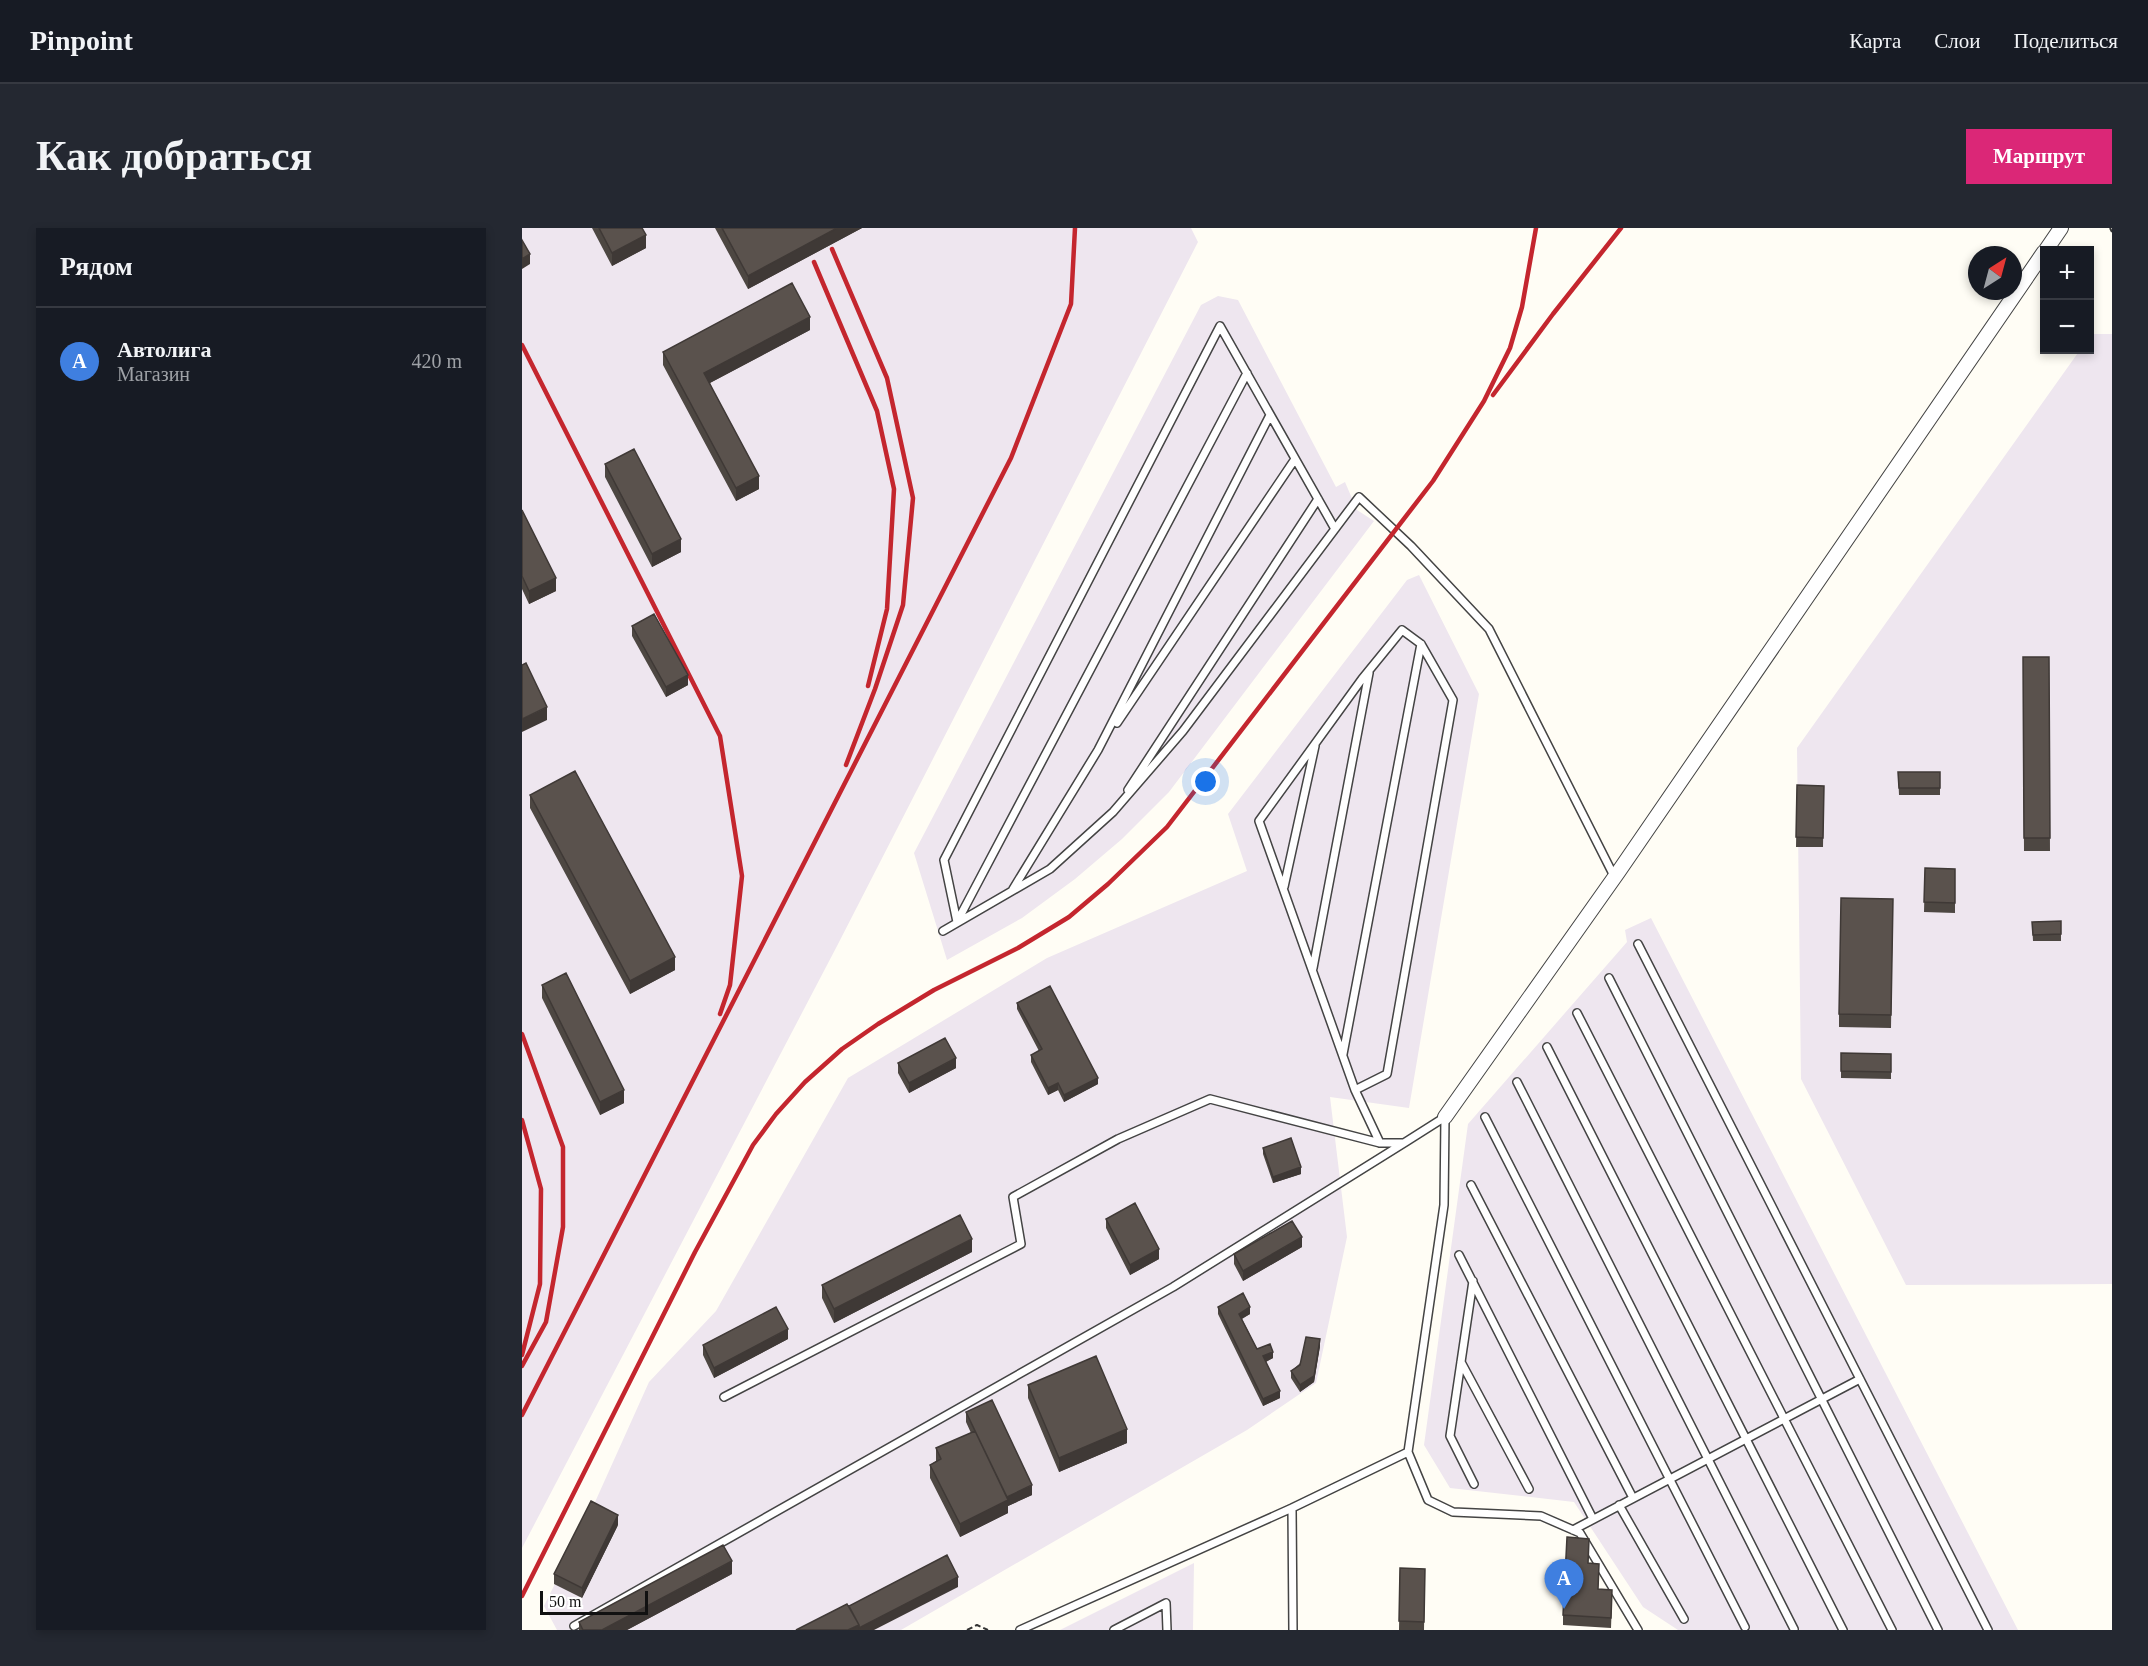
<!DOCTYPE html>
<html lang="ru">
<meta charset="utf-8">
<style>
body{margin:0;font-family:"Times New Roman",serif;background:#242831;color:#f1f3f6}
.controls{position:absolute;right:18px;top:18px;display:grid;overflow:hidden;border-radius:0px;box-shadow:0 3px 9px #0003}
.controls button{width:54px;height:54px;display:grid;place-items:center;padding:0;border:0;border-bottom:2px solid #363941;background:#171b24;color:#f1f3f6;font:30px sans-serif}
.compass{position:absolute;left:1446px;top:18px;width:54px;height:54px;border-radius:50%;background:#171b24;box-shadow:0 3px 9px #0003;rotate:36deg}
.scale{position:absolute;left:18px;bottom:15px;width:108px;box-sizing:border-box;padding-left:6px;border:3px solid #111;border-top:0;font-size:16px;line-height:21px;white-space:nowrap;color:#111;-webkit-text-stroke:4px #fff;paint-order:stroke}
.you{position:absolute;left:684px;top:554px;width:21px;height:21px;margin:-15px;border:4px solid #fff;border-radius:50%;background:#1a73e8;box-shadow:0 0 0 9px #1a73e833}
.badge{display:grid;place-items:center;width:39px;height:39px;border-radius:50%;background:#db2777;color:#fff;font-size:20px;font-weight:700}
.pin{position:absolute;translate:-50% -50px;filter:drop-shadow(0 2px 3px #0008)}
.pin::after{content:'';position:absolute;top:32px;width:21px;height:18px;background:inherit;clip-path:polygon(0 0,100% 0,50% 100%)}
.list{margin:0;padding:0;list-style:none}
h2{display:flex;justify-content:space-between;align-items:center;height:78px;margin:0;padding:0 24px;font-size:26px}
h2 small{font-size:20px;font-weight:400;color:#9ea1a6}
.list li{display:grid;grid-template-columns:39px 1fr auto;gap:18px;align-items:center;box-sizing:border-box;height:108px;padding:0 24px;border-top:2px solid #363941}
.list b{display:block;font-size:22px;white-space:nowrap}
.list p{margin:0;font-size:20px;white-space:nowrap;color:#9ea1a6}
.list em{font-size:20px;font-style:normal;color:#9ea1a6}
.map{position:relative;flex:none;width:1590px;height:1402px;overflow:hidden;border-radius:0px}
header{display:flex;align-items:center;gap:36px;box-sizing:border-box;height:84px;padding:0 30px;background:#171b24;border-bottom:2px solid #363941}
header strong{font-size:28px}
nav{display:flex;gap:33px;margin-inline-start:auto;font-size:21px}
.intro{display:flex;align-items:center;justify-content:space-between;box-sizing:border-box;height:144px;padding:0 36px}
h1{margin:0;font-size:42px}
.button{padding:15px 27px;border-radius:0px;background:#db2777;color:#fff;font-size:21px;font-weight:700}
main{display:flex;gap:36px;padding:0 36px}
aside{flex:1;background:#171b24;border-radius:0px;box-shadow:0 3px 9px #0003}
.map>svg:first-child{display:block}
</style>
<header>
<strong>Pinpoint</strong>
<nav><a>Карта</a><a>Слои</a><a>Поделиться</a></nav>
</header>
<div class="intro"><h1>Как добраться</h1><a class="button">Маршрут</a></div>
<main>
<aside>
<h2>Рядом<small></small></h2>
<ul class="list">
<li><span class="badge" style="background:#3f7fe0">A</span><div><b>Автолига</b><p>Магазин</p></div><em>420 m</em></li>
</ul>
</aside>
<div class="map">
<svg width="1590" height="1402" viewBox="0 0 1590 1402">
<rect width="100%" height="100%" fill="#fffdf5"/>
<path fill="#eee6ef" d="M0 0H669L676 14 315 718 0 1320Z
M696 68 716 72 814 259 823 254 835 282 852 293 647 564 600 611 553 651 500 690 425 732 392 625 679 77Z
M1570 106H1590V1056L1384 1057 1279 851 1275 520 1558 122H1568V109Z
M897 347 957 466 887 880 808 869 825 1009 794 1155 725 1202 379 1402H35L22 1378 69 1283 127 1154 194 1083 326 850 525 730 725 643 706 586 885 352Z
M1129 690 1496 1402H1156L1121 1379 1052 1274 928 1260 902 1217 946 896 1105 714 1103 702Z
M672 1335 671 1402H538Z"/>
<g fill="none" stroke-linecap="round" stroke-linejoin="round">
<g stroke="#444" stroke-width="10">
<path id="lane" d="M595 495 773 231
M606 562 796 271
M762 659 793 518
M491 661 576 522 748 187
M435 694 422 632 698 98 813 301
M435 694 725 145
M421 703 528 641 591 584 661 503 837 269 889 318 967 401 1093 650
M1116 716 1466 1402
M791 740 847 445
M1087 750 1416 1402
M1055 785 1370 1402
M1025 819 1321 1402
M821 826 899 416
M995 854 1272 1401
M833 862 865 846 931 472 899 416 880 402 840 451 737 593 833 862 858 915H882L923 889
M923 889 922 977 886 1224 906 1272 931 1284 1019 1288 1058 1305 1116 1402
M963 889 1223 1399
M949 957 1111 1270
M937 1027 1071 1291
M951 1053 928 1208 952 1256
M939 1134 1007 1261
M202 1169 499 1016 491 969 596 911 688 871 858 915
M1097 1277 1162 1391
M770 1280 771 1402
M1051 1302 1338 1151
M52 1398 651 1059 882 915
M498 1402 770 1280 886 1224
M592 1402 644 1375 645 1402"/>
</g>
<g stroke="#444" stroke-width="16">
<path id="street" d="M1524 22 1539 0
M923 889 1097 643 1522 24"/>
</g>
<path stroke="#333" stroke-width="2" stroke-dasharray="6 3" stroke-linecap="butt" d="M1588 0 1590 4
M445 1402 455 1397 466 1402"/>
<use href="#lane" stroke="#fff" stroke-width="7"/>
<use href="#street" stroke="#fff" stroke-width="14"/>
<path stroke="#c4262e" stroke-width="4.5" d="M310 21 365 150 391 270 381 377 353 461 324 537
M292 34 355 183 372 261 365 381 346 458
M0 117 198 508 220 648 208 757 198 786
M971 167 1031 86 1099 0
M0 806 41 919V999L24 1094 0 1138
M0 892 19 961 18 1056 0 1127
M0 1187 489 230 549 76 553 0
M0 1368 173 1024 231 917 254 886 283 854 320 821 356 796 412 762 496 720 547 689 586 656 645 599 911 253 962 173 988 120 1000 79 1014 0"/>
</g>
<path fill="#4d4742" d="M70 0H120L124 20 90 38Z
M193 0H340L226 61Z
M288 102 188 155 237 261 214 273 141 137V124Z
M83 236 159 324 130 339 83 249Z
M0 282 34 363 7 376 0 361Z
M110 398 166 457 144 469 110 408Z
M1501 429H1527L1528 623H1502Z
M1376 544H1418V567H1377Z
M1275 557 1302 558 1301 619H1274Z
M8 567 153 742 108 766 8 580Z
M1403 640 1433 641V685L1402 684Z
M1371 671 1369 800 1317 799V786Z
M1539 693V713H1511L1510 694Z
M20 757 102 875 78 887 20 770Z
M495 775 576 856 542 874 536 862 526 867 509 834V827L517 823 495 781Z
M1319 825 1369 826V851L1319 850Z
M376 835 434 840 387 865 376 845Z
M741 920 779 946 751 955 741 926Z
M584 991 637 1031 608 1047 584 1000Z
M780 1019 721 1053 712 1036V1026Z
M450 1024 312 1095 300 1070V1057Z
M696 1079 728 1086 720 1091 735 1121 751 1130 744 1134 758 1170 741 1178 696 1086Z
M266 1111 192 1150 181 1127V1117Z
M798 1118 792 1154 778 1164 769 1150V1143Z
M506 1157 605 1215 537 1244 506 1170Z
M444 1184 510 1267 486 1278V1285L438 1309 408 1250V1237L414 1233V1220L449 1205 444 1194Z
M96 1297 60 1370 32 1356V1346Z
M1067 1320 1066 1336 1077 1346 1076 1361 1090 1372 1089 1400 1041 1397V1387Z
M878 1340 903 1341 902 1402H877Z
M210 1346 105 1402H57V1394Z"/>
<path fill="#3f3936" d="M315 0H340L226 61V48Z
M124 7V20L90 38V25Z
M8 26V36L0 41V31Z
M288 89V102L182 158V145Z
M237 248V261L214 273V260Z
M159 311V324L130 339V326Z
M34 350V363L7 376V363Z
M166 447V457L144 469V459Z
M25 479V492L0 504V491Z
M153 729V742L108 766V753Z
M434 830V840L387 865V855Z
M576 850V856L542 874V867Z
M536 855V862L526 867V860Z
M102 862V875L78 887V874Z
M779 939V946L751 955V949Z
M780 1009V1019L721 1053V1043Z
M450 1011V1024L312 1095V1081Z
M637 1021V1031L608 1047V1037Z
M728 1079V1086L717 1092V1086Z
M266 1101V1111L192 1150V1140Z
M798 1111V1118L792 1154 778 1164V1157Z
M751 1124V1130L741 1135V1128Z
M758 1163V1170L741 1178V1171Z
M605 1201V1215L537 1244V1230Z
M510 1257V1267L486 1278V1285L438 1309V1296L485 1269Z
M96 1287V1297L60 1370V1360Z
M210 1333V1346L105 1402H80Z
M436 1349V1359L352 1402H326Z"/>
<path fill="#5a524d" stroke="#3f3936" stroke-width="1.5" d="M77 0H120L124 7 90 25Z
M200 0H315L226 48Z
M0 12 8 26 0 31Z
M270 55 288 89 182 145 237 248 214 260 141 124Z
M112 221 159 311 130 326 83 236Z
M0 282 34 350 7 363 0 348Z
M132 386 166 447 144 459 110 398Z
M1501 429H1527L1528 610H1502Z
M4 435 25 479 0 491V437Z
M53 543 153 729 108 753 8 567Z
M1376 544H1418V560H1377Z
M1275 557 1302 558 1301 610 1274 609Z
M1403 640 1433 641V675L1402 674Z
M1319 670 1371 671 1369 787 1317 786Z
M1539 693V706L1511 707 1510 694Z
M44 745 102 862 78 874 20 757Z
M528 758 576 850 542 867 536 855 526 860 509 827 520 821 495 775Z
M423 810 434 830 387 855 376 835Z
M1319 825 1369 826V844L1319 843Z
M769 910 779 939 751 949 741 920Z
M613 975 637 1021 608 1037 584 991Z
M438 987 450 1011 312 1081 300 1057Z
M770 993 780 1009 721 1043 712 1026Z
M721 1065 728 1079 717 1086 735 1121 748 1116 751 1124 741 1128 758 1163 741 1171 696 1079Z
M254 1079 266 1101 192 1140 181 1117Z
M784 1109 798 1111 792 1148 778 1157 769 1143 778 1137Z
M574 1128 605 1201 537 1230 506 1157Z
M470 1172 510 1257 485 1269 444 1184Z
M453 1203 486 1272 438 1296 408 1237 419 1231 414 1220Z
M69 1273 96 1287 60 1360 32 1346Z
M1045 1309 1067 1311 1066 1335 1077 1336 1076 1361 1090 1362 1089 1390 1041 1387Z
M201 1317 210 1333 80 1402H61L57 1394Z
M425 1327 436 1349 337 1400V1397L327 1378Z
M878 1340 903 1341 902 1394 877 1393Z
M325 1376 337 1397 326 1402H274Z"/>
</svg>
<div class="controls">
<button>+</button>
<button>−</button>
</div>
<svg class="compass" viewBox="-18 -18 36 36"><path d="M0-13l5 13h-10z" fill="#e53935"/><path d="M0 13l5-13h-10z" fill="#9ea1a6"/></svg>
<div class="scale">50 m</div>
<div class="you"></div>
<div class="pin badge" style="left:1042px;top:1381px;background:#3f7fe0">A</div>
</div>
</main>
